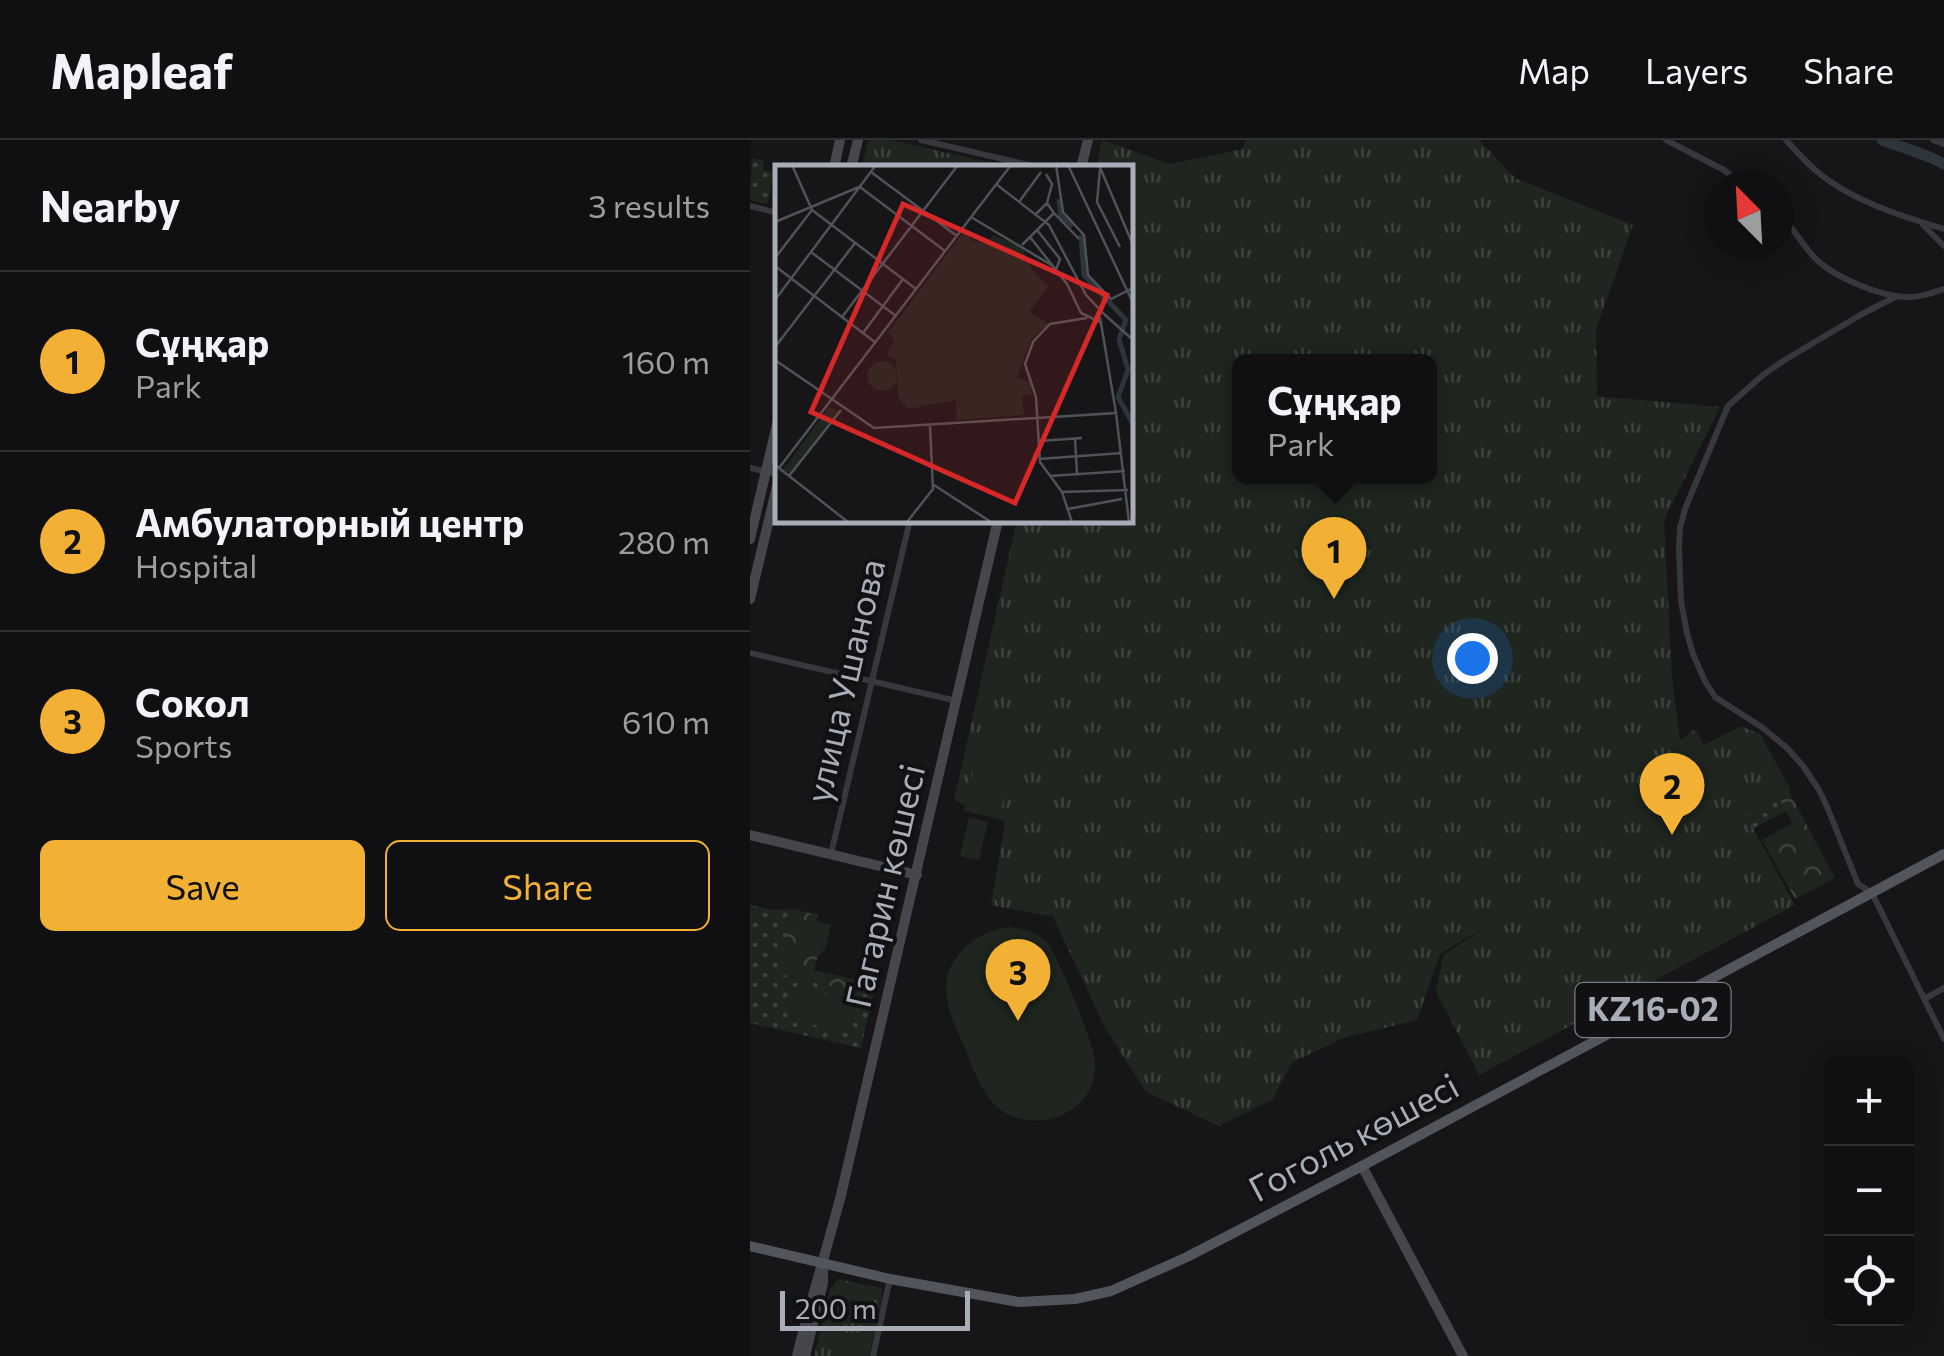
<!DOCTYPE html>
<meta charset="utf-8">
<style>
body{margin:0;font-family:Commissioner,sans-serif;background:#1e1e20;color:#f1f3f6}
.controls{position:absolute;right:30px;bottom:30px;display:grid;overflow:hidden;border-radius:15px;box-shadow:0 5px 25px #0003}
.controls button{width:90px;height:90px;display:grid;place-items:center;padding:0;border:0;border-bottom:2px solid #303032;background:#101012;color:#f1f3f6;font:50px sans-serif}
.compass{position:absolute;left:954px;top:30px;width:90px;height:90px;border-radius:50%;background:#101012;box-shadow:0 5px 25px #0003;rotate:336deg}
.scale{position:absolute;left:30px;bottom:25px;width:190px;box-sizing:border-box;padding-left:10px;border:5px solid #a8adb8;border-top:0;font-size:28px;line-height:35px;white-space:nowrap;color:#a8adb8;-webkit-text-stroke:8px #111113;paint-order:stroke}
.you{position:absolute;left:722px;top:518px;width:35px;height:35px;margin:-25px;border:8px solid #fff;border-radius:50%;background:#1a73e8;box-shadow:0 0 0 15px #1a73e833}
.badge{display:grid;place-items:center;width:65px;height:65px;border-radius:50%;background:#f2b134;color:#111;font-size:32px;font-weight:700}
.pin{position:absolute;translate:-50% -82px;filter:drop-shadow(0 2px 5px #0008)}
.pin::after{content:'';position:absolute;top:52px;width:35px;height:30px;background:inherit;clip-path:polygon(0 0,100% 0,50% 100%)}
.popup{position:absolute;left:482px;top:214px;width:205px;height:130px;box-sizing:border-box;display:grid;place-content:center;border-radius:15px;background:#101012;filter:drop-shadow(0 2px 8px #0005);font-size:32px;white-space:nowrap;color:#9c9d9f}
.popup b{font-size:38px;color:#f1f3f6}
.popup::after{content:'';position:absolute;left:50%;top:100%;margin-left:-20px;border:20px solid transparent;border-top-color:#101012}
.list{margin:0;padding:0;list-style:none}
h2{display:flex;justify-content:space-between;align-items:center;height:130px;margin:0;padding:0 40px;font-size:42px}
h2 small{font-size:32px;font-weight:400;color:#9c9d9f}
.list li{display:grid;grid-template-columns:65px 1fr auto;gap:30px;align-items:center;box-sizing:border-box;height:180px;padding:0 40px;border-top:2px solid #303032}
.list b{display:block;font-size:38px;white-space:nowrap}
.list p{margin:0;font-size:32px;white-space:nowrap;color:#9c9d9f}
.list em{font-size:32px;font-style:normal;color:#9c9d9f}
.actions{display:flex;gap:20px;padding:30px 40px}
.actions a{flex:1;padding:22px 0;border:2px solid #f2b134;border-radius:15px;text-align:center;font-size:35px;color:#f2b134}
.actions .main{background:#f2b134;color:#111}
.icon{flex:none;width:55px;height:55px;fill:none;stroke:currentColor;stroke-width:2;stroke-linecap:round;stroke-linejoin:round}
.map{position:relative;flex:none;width:1194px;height:1216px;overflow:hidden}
header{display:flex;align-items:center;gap:60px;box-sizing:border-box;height:140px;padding:0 50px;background:#101012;border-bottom:2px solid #303032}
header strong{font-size:48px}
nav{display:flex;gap:55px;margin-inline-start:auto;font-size:35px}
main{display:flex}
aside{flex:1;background:#101012}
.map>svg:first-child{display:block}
</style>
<header>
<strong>Mapleaf</strong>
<nav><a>Map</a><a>Layers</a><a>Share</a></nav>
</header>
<main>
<aside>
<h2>Nearby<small>3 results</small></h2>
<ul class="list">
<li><span class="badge">1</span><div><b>Сұңқар</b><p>Park</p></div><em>160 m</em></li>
<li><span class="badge">2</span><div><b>Амбулаторный центр</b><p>Hospital</p></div><em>280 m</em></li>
<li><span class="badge">3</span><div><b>Сокол</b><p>Sports</p></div><em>610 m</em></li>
</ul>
<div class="actions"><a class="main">Save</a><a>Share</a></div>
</aside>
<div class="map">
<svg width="1194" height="1216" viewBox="0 0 1194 1216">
<defs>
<pattern id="grass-dots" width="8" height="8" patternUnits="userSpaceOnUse" patternTransform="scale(2.5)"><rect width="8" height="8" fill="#1e261f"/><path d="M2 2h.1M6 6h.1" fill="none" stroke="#3c433d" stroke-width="1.8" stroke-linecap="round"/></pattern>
<pattern id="forest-crowns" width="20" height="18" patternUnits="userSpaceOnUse" patternTransform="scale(2.5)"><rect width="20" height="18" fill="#1e261f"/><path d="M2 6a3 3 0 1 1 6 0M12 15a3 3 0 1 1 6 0" fill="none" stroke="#3c433d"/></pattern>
<pattern id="park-tufts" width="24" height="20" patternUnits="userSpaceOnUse" patternTransform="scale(2.5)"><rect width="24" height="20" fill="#1e261f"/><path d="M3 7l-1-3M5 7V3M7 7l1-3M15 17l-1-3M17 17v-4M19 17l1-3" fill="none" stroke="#3c433d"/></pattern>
</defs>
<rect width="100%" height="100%" fill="#161618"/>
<path fill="url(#grass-dots)" d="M2 18 14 21 13 30 24 33 17 64 0 60Z
M1013 627 1036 671 1002 689 979 646Z
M0 765 23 770 42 769 27 833 123 856 111 908 0 883Z"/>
<path fill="url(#forest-crowns)" d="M1010 597 1085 738 1045 759 1012 700 1042 683 1000 602Z
M42 769 68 775 67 781 81 785 75 810 68 815 64 830 125 844 123 856 26 833Z"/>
<path fill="url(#park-tufts)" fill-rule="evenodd" d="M118 0H141L259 27H112Z
M352 0 420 24 493 9 496 0H729L765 38 883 85 846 190 847 256 970 267 914 380 922 537 930 600 945 589 954 605 991 586 1010 594 1041 650 996 675 1045 765 729 935 686 852 693 815 744 782 690 814 667 880 593 898 543 922 522 960 469 986 396 952 355 888 303 777 241 765 255 682 204 660 267 380H380V28L346 27ZM489 222H679V336H489Z
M88 1139 132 1148 131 1165 119 1216H64L80 1150Z"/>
<path fill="#1e261f" d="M232 593 267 601 249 679 214 671Z
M219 677 238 682 229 720 210 716Z
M871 714 879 731 853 744 844 727Z
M261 787C275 790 286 791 296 801 308 815 343 902 345 920 346 932 343 947 336 956 316 983 272 989 247 967 232 953 225 933 217 914 209 894 197 872 196 850 195 815 230 789 261 787Z
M881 798 897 826 880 835 865 807Z
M47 846 102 861 94 893 39 878Z"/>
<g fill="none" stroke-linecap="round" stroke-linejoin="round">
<path stroke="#2c353c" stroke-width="11" d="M1132 0C1153 8 1174 13 1194 24"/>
<path stroke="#37383d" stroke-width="6" d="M171 0 292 28
M916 0 974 30 994 45
M1036 0C1045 10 1054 20 1064 29 1099 60 1151 76 1194 89
M1183 0 1194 4
M0 66 28 73
M1029 72C1043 87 1053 107 1068 121 1087 138 1130 156 1155 157 1168 158 1182 153 1194 149
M1173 85 1194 106
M1147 156 1112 174 1033 221 1013 235 978 266 935 369 930 388 929 409 931 461 937 493 943 514 955 541 965 557 1013 588 1037 608 1053 626 1069 650 1078 669 1108 744 1122 753 1194 899
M0 328 28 334
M230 380 247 384
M0 513 207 561
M81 714 160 380
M1174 859 1194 848
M123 1216 140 1139"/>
<path stroke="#45474d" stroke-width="10" d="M84 28 90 0
M101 28 108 0
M331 28 338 0
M0 399 28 280
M0 459 28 342
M0 695 167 735
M612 1026 713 1216
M47 1216C60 1162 77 1109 91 1055L248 380
M55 1216 73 1143V1130"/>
<path stroke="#53555c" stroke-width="10" d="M0 1106 140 1139 269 1162 325 1159 361 1151 437 1117 612 1026 1194 714"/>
</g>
<g text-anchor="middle" stroke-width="8" stroke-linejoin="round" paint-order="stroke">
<rect fill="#111113" stroke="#7b7e86" stroke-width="2.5" x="825.5" y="843" width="155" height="54" rx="8"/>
<g font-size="32" font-weight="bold" fill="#a8adb8">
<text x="903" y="881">KZ16-02</text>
</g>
<g font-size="35" fill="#a8adb8" stroke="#111113">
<text transform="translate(96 541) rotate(-77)" y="12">улица Ушанова</text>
<text transform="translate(136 746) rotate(-77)" y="12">Гагарин көшесі</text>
<text transform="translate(604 998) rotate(-28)" y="12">Гоголь көшесі</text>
</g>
</g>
<g transform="translate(25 25)">
<rect width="358" height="358" fill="#161618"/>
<path d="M189 66 198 76 212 78 218 70 248 82 256 104 273 121 254 147 274 159 256 174 242 212 256 218 257 230 247 231 249 250 182 255 181 235 133 244 123 232 121 195 111 189 120 176 113 168ZM54 242 63 246 16 309 8 305Z" fill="#1e261f"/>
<path d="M92 211a15 15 0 1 1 30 0a15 15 0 1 1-30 0Z" fill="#1e261f"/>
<path fill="none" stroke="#2c353c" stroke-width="5" d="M284 34 286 51 298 61M306 70 309 110 351 155 344 174 353 205 343 232 358 259"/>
<path fill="none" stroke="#505258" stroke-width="2.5" d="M17 0 37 45 141 124M281 0 288 47 309 70 313 110 336 134 358 123M293 0 358 138M324 0 358 80M325 4 322 37 345 82M96 7 182 71M221 19 274 60 311 130 329 149M85 22 170 86M244 37 266 7M279 48 304 74M261 49 272 38 277 19 271 9M196 52 278 101M0 57 84 22M262 65 285 94 281 105M255 72 292 119 306 148 327 158M247 80 279 48 272 38M36 87 121 151M0 93 37 45M0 101 101 178M0 135 101 0M329 149 358 175M67 152 183 0M88 168 128 114M0 182 80 78M0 195 99 263 341 248 325 152M341 248 354 357M300 273 302 309M264 276 307 273M264 294 347 288M0 300 73 357M4 303 236 0M14 311 66 245M274 311 350 306M159 320 216 357M287 327 353 325M293 344 347 334M132 357 158 324 155 261M297 357 287 327 265 297 261 232 250 199 258 177 275 159 312 153"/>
<path fill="#d62828" fill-opacity="0.15" stroke="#d62828" stroke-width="5" d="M128 39 332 130 240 338 36 247Z"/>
<rect width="358" height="358" fill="none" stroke="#a8adb8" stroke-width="5"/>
</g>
</svg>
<div class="controls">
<button>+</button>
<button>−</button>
<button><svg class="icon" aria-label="locate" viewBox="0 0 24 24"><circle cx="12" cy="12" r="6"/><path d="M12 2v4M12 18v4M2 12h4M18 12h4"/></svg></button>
</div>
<svg class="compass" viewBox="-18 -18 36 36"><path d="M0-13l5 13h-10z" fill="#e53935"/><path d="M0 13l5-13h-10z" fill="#9c9d9f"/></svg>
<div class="scale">200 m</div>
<div class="you"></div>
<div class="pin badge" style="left:584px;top:459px">1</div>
<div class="popup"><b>Сұңқар</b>Park</div>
<div class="pin badge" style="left:922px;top:695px">2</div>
<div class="pin badge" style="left:268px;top:881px">3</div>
</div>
</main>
